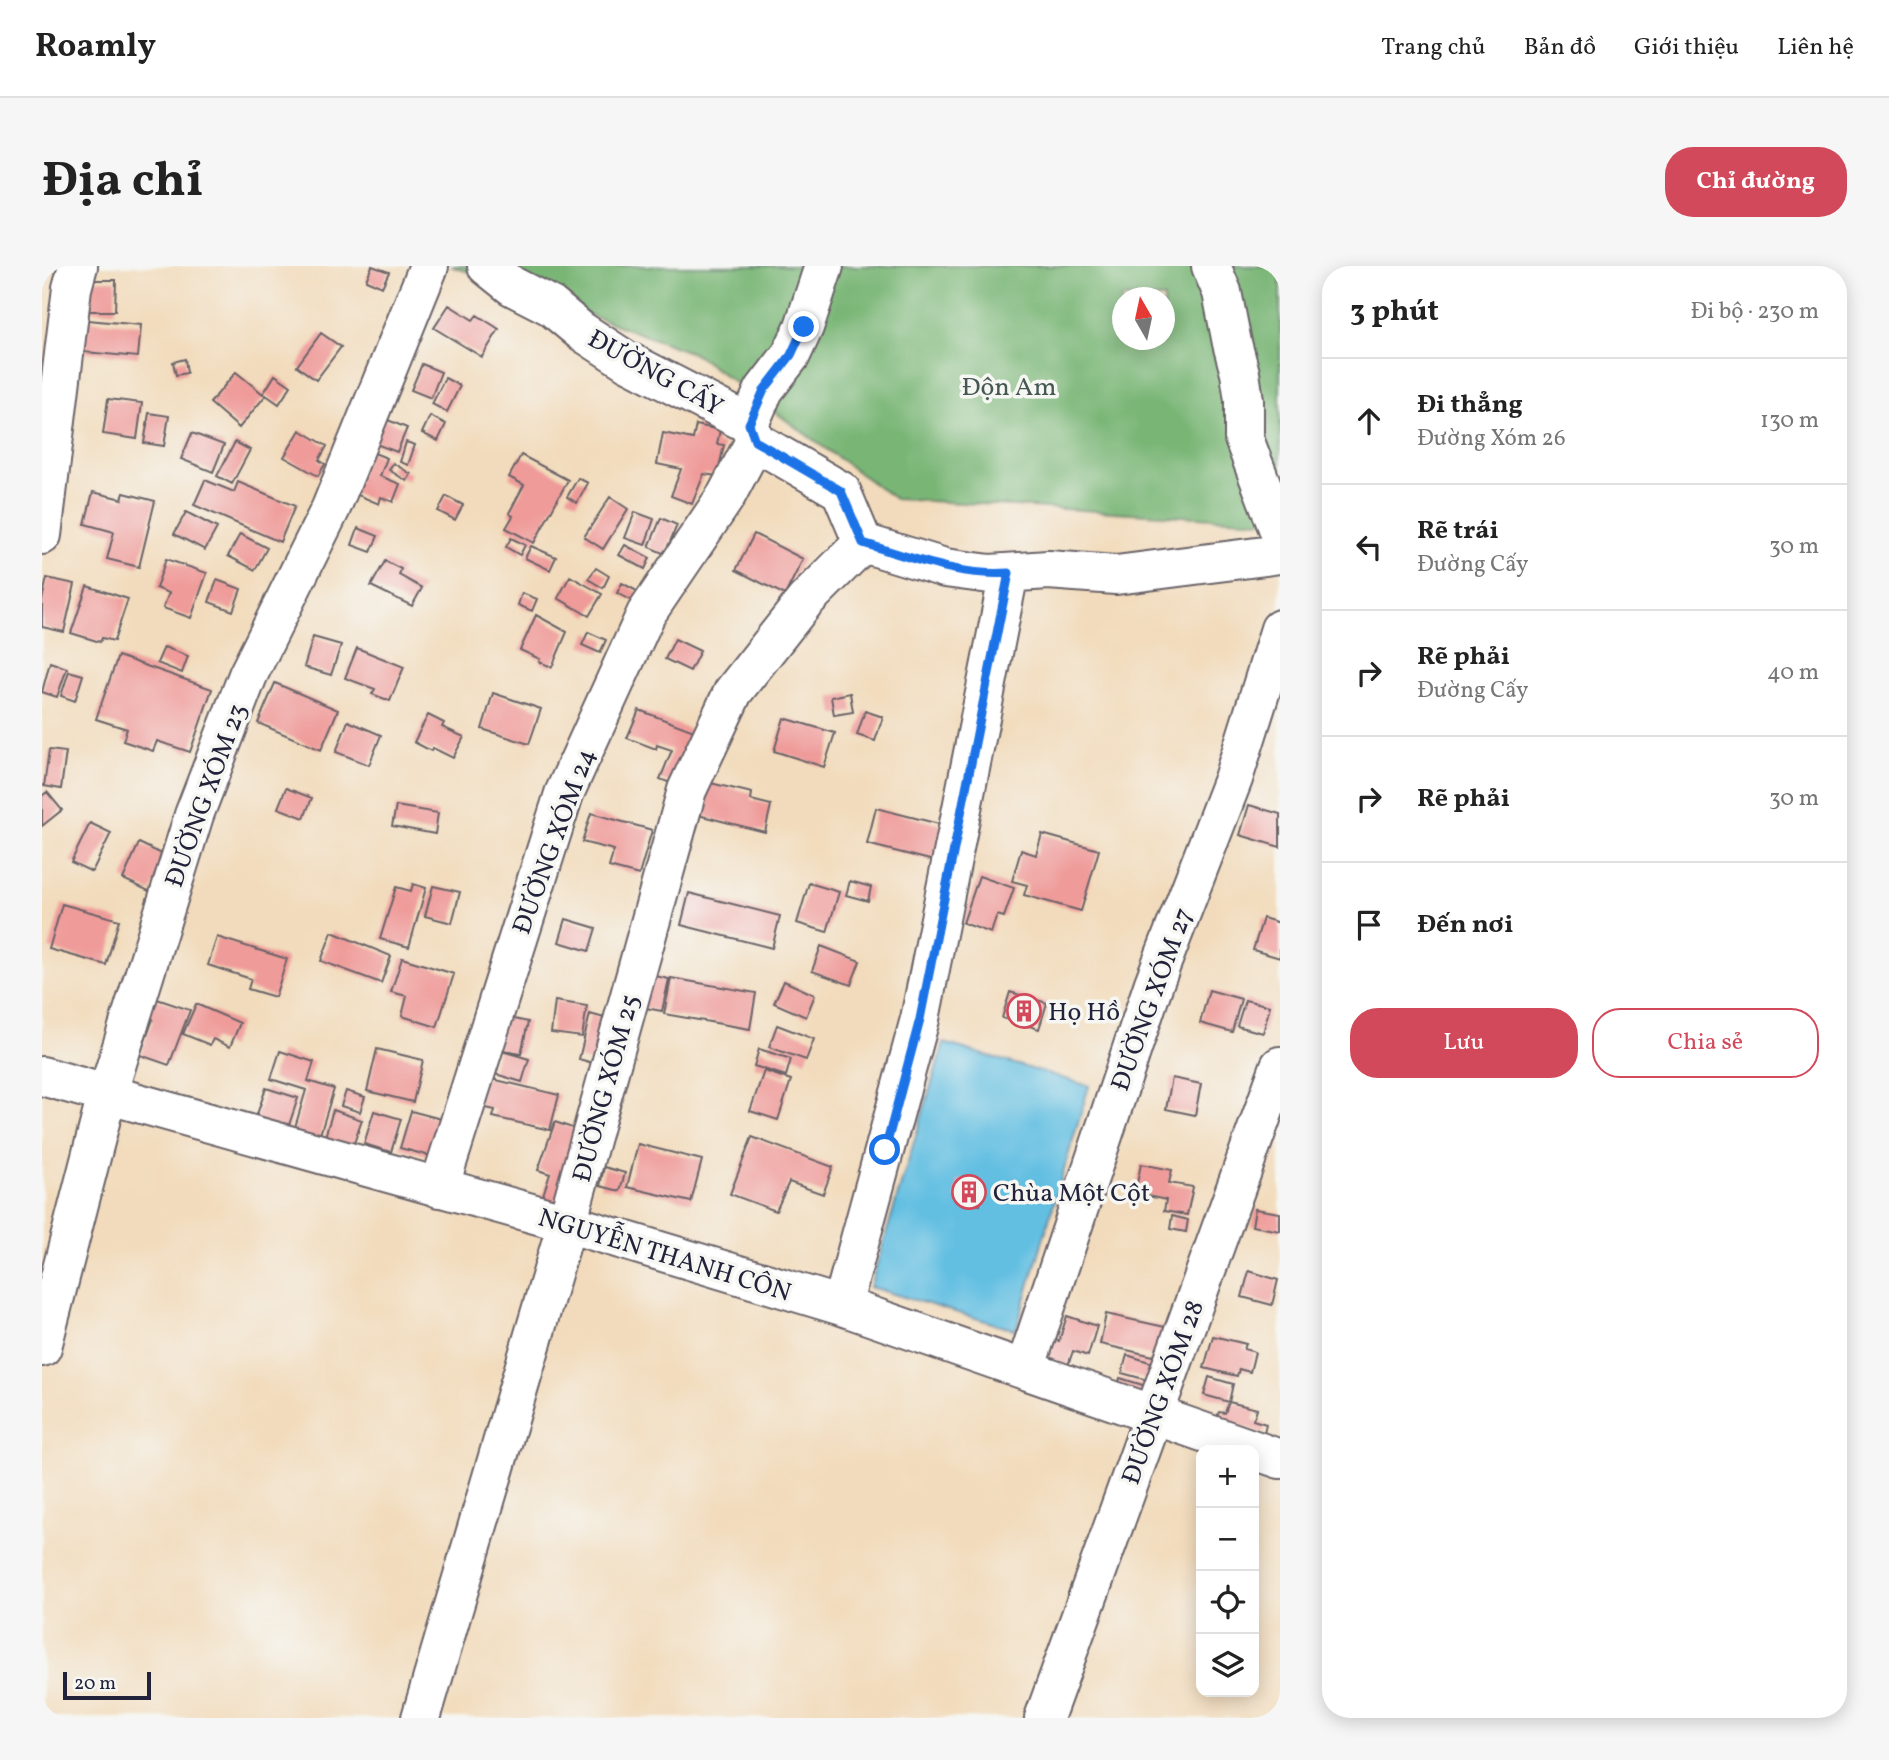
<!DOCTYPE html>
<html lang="vi">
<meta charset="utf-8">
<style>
body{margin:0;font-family:Vollkorn,serif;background:#f6f6f6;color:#222}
.controls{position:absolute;right:21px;bottom:21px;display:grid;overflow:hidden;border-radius:14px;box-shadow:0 4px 18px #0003}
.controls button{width:63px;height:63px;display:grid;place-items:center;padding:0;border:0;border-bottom:2px solid #e0e0e0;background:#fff;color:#222;font:35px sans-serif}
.compass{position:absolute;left:1070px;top:21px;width:63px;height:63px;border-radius:50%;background:#fff;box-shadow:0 4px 18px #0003;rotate:351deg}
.scale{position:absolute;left:21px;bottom:18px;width:88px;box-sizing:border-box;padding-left:7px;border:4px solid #22223b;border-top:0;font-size:19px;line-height:24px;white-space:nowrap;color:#22223b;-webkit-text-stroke:5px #f6f6f2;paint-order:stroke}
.stop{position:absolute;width:21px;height:21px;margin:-16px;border:5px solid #1a73e8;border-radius:50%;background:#fff}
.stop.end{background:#1a73e8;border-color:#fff;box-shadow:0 2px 7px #0008}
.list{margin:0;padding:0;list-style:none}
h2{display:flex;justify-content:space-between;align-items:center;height:91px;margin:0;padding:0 28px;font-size:30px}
h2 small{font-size:23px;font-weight:400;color:#767676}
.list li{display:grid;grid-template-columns:46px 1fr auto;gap:21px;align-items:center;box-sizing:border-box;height:126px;padding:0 28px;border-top:2px solid #e0e0e0}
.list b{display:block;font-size:26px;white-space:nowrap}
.list p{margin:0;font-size:23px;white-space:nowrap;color:#767676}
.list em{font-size:23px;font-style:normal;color:#767676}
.actions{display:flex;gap:14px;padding:21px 28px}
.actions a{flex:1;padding:16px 0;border:2px solid #d1495b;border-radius:28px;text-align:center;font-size:24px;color:#d1495b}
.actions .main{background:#d1495b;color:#fff}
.icon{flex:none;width:38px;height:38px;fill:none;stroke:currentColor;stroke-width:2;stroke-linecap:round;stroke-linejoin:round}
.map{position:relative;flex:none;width:1238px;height:1452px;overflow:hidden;border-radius:28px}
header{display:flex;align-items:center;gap:42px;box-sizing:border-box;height:98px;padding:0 35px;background:#fff;border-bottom:2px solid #e0e0e0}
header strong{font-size:33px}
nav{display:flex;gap:38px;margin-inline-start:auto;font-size:24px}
.intro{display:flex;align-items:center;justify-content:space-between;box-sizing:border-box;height:168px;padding:0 42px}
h1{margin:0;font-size:49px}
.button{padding:18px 32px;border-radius:28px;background:#d1495b;color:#fff;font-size:24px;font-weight:700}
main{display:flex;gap:42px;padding:0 42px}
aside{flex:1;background:#fff;border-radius:28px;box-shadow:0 4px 18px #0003}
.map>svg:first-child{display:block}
</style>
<header>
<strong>Roamly</strong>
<nav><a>Trang chủ</a><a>Bản đồ</a><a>Giới thiệu</a><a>Liên hệ</a></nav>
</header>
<div class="intro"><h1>Địa chỉ</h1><a class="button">Chỉ đường</a></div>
<main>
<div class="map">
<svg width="1238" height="1452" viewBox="0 0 1238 1452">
<rect width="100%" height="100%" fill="#f6f6f2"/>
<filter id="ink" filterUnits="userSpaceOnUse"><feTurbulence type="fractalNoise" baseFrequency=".0143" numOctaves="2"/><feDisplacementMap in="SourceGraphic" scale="14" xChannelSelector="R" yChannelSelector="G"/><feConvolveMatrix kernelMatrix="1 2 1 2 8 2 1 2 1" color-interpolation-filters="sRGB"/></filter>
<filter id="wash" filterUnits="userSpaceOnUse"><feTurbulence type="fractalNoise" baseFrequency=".00686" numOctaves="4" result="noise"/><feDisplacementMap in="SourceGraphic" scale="28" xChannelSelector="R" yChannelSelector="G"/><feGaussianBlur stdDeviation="1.57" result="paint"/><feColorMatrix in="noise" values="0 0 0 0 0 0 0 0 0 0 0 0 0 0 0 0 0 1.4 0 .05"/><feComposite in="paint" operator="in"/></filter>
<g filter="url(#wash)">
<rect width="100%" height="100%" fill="#f2dbbc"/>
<path fill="#79b676" stroke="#4e6c58" stroke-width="2" fill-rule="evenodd" d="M408 0H1238V256L853 233 653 88 470 20ZM1080 32H1122V74H1080Z"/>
<path fill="#64bfe2" stroke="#43708e" stroke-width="2" d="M902 777 1047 820 974 1064 828 1021Z"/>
<g id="blocks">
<path fill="#ef9b9a" d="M330 0 347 6 340 21 324 14Z
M41 14H74L73 45H41Z
M407 39 431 54 435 49 457 63 440 91 392 62Z
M35 53 99 59 96 91 32 85Z
M279 67 299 81 274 114 255 100Z
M143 93 145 107 134 109 131 96Z
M380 98 399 106 389 132 369 124Z
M194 106 221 128 233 109 249 120 237 138 224 129 197 162 168 137Z
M403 112 418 120 405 146 390 138Z
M66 133 100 137 95 173 61 168Z
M107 147 127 150 122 180 102 177Z
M388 150 404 158 396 175 380 167Z
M341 152 365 162 355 186 331 177Z
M654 159 678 164 675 178 682 179 675 210 662 208 650 238 629 230 639 203 615 198 621 167 651 173Z
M258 164 285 180 277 194 283 198 276 210 242 191Z
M150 167 182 179 171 206 139 193Z
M193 176 208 184 190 218 175 210Z
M364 176 373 179 366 199 358 196Z
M327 185 345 192 338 210 358 218 351 236 339 231 337 238 311 227Z
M479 189 526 214 492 277 464 262 471 250 467 247 482 219 467 211Z
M351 197 369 208 365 215 347 204Z
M536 212 546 217 535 237 525 231Z
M163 214 192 226 196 216 253 240 238 276 152 239Z
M51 226 80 233 82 227 113 235 97 301 65 293 72 266 43 258Z
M404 230 421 239 413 254 396 245Z
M568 231 586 243 561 283 542 271Z
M144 246 175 262 163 284 132 268Z
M593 246 612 253 603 279 583 272Z
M619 252 635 259 623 288 607 281Z
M316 262 336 270 329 286 310 279Z
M198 268 225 282 213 304 186 290Z
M712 268 761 293 743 329 694 304Z
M469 272 483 279 478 289 464 281Z
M583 279 608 292 603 303 577 289Z
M489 280 514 291 508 304 483 292Z
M124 293 165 307 149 352 121 342 127 327 114 322Z
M343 295 359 303 357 309 380 322 370 340 329 320Z
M554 302 567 310 561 322 546 313Z
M528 310 560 328 547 350 516 332Z
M5 312 33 318 22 366 0 361V334Z
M175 314 199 323 191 345 167 336Z
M580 317 604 330 599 340 575 327Z
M45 320 86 333 72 375 60 372 58 376 29 367Z
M480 327 495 333 490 345 476 339Z
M494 349 525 366 510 401 497 396 498 393 478 384Z
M546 366 564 374 558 387 540 379Z
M271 371 299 379 289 409 262 401Z
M633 373 658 385 648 405 623 393Z
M122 381 146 390 140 407 115 397Z
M315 382 362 401 348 435 330 428 333 423 303 412Z
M76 390 170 423 148 486 115 475 111 485 81 475 85 463 54 453Z
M8 396 25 402 15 431 0 426Z
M27 405 41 409 33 435 19 430Z
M233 417 296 444 279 484 216 457Z
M451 427 499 443 487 478 440 463Z
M808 427 811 446 792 449 789 431Z
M597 444 652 465 631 518 618 513 630 484 615 479 614 483 585 472Z
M823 445 841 451 833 475 815 469Z
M386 449 402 457 400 461 422 471 411 492 391 482 389 485 372 476Z
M742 452 793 467 782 501 732 485Z
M306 455 339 469 327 499 294 486Z
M7 484 24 486 19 523 2 520Z
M656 514 710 527 709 534 729 539 723 566 648 547Z
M244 522 270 532 262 552 236 542Z
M5 526 20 544 0 560V530Z
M1207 539 1238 548V581L1198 569Z
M354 540 396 547 393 568 350 560Z
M834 542 901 559 892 595 825 578Z
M549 547 610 564 597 609 567 601 572 584 540 576Z
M48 557 69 567 50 606 29 596Z
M1000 568 1057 584 1039 645 982 629 985 619 970 615 979 584 994 589Z
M97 577 126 591 109 626 81 613Z
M937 610 972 622 962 651 955 649 949 667 921 657Z
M808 615 829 621 826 635 804 629Z
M767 617 797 626 785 666 755 657Z
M371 618 384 622 367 681 338 673 354 621 369 625Z
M391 620 418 626 410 657 383 650Z
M647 627 738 650 730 682 639 659Z
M20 638 77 654 64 699 7 683Z
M1221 652 1238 657V692L1211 684Z
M524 653 554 662 547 685 517 676Z
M290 666 349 690 339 717 279 695Z
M175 671 245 693 233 731 206 723 209 713 166 699Z
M779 680 818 695 809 719 770 705Z
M360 692 412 708 395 761 360 750 365 730 349 726Z
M604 708 627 713 620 745 598 741Z
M629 712 714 727 708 763 622 748Z
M742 715 773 729 764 751 732 737Z
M1167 724 1199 733 1190 766 1158 757Z
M968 726 1005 737 997 763 960 752Z
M112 732 148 744 127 799 98 789 111 753 105 751Z
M1203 734 1228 740 1221 767 1195 760Z
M513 735 545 740 540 771 509 767Z
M154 738 198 757 188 781 171 773 168 779 141 768Z
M548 748 566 753 554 798 537 793Z
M463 751 486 756 479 788 456 784 487 793 480 816 450 807Z
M735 759 772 773 764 794 727 781Z
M335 783 381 794 371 836 325 825Z
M717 783 749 793 744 810 712 800Z
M238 785 272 796 266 815 292 823 276 875 251 868 264 824 229 813Z
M722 805 749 814 736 854 708 845Z
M442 811 517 829 508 864 451 851 453 844 435 840Z
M1130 812 1159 818 1153 849 1124 843Z
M224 822 256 832 243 871 211 860Z
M304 825 323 831 318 846 299 840Z
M291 844 320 854 310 883 282 874Z
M332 845 359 853 349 886 322 878Z
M369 845 403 854 392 891 358 882Z
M513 856 539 865 513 940 499 935 508 908 496 904Z
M710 871 791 901 781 928 747 916 734 945 688 928Z
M596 878 660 894 649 936 585 921Z
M1099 898 1130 904 1127 917 1151 921 1145 949 1122 945 1124 934 1093 927Z
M562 901 583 907 578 925 558 920Z
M917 914 942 919 938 939 913 933Z
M1213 943 1238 947V965L1210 960Z
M1130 950 1146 954 1144 966 1128 963Z
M1207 1005 1236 1014 1230 1039 1200 1031Z
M1064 1048 1123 1061 1116 1091 1058 1078Z
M1025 1050 1055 1060 1046 1090 1031 1085 1023 1108 989 1098 998 1069 1017 1075Z
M1171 1070 1204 1078 1202 1083 1213 1086 1208 1106 1197 1103 1195 1110 1162 1102Z
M1085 1089 1114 1098 1109 1115 1080 1107Z
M1167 1111 1191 1118 1187 1136 1162 1129Z
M1078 1112 1107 1121 1103 1136 1074 1127Z
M1187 1136 1215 1143 1211 1154 1224 1158 1222 1167 1174 1154 1177 1146 1183 1147Z"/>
</g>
</g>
<g filter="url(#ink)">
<use href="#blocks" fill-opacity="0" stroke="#6b6368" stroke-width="2"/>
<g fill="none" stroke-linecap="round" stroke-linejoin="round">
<g stroke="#6b6368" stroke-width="42">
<path id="minor" d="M445 0 470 20 509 40 539 65 585 95 707 158 713 175 799 225 821 277 903 302 948 308 1006 304 1074 309 1238 288
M1169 0 1180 26 1190 77 1198 107 1202 134V173L1238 267
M707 158 722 124 749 89 762 61 782 0
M0 269 30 22 36 0
M0 810 525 957 800 1040 1238 1193
M397 922 522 528 604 348 684 230 713 175
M800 1040 878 753 967 307
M0 1081 65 829 152 549 206 409 289 242 387 0
M983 1103 1112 717 1191 513 1238 363
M379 1452 525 957 645 524 691 426 763 335 821 277
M1002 1452 1238 800"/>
</g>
<use href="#minor" stroke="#fff" stroke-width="38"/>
</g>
</g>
<g fill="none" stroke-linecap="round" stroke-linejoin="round" filter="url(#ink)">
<path stroke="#1a73e8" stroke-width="9" d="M762 61 749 89 722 124 707 158 713 175 799 225 821 277C868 291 917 311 967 307L878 753 843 884"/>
</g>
<defs>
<g id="building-ring" transform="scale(1.75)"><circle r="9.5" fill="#f6f6f2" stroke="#d1495b" stroke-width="1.5"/><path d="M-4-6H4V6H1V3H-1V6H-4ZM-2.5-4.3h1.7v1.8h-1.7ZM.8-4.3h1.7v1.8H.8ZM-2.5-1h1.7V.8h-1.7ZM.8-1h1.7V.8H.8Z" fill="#d1495b"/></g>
</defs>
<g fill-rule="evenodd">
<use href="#building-ring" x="982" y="745"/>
<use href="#building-ring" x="927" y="926"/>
</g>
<g text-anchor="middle" stroke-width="7" stroke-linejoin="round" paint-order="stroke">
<g font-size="26" fill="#22223b" stroke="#f6f6f2">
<text transform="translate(614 106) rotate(29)" y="9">ĐƯỜNG CẤY</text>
<text transform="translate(163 529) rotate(-70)" y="9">ĐƯỜNG XÓM 23</text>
<text transform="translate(511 575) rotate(-70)" y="9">ĐƯỜNG XÓM 24</text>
<text transform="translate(1109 733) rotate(-70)" y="9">ĐƯỜNG XÓM 27</text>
<text transform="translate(563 822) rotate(-75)" y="9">ĐƯỜNG XÓM 25</text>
<text transform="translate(623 988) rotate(17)" y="9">NGUYỄN THANH CÔN</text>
<text transform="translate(1120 1126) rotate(-70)" y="9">ĐƯỜNG XÓM 28</text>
</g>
<g font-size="26" fill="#455853" stroke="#f6f6f2">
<text x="967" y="129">Độn Am</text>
</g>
<g font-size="26" fill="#22223b" stroke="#f6f6f2" text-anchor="start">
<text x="1006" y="754">Họ Hồ</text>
<text x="951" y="935">Chùa Một Cột</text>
</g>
</g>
</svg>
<div class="controls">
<button>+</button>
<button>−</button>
<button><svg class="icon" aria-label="locate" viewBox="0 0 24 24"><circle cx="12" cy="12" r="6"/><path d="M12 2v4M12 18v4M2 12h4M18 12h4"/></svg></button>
<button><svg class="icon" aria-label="layers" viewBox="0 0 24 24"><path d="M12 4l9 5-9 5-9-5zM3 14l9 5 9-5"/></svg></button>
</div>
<svg class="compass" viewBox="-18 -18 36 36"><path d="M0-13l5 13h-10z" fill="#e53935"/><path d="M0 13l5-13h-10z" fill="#767676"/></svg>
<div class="scale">20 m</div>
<div class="stop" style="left:843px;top:884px"></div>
<div class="stop end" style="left:762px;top:61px"></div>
</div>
<aside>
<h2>3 phút<small>Đi bộ · 230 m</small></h2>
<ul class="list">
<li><svg class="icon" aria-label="ahead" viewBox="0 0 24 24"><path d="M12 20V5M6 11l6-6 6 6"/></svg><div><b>Đi thẳng</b><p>Đường Xóm 26</p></div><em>130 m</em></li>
<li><svg class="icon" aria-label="left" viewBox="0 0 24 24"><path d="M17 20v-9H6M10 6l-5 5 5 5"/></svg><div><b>Rẽ trái</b><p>Đường Cấy</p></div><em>30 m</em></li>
<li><svg class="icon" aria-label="right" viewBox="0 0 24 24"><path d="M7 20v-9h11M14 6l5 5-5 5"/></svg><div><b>Rẽ phải</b><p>Đường Cấy</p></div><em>40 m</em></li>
<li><svg class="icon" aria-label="right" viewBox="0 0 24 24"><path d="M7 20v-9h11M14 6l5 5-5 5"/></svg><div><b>Rẽ phải</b></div><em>30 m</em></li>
<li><svg class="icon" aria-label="arrive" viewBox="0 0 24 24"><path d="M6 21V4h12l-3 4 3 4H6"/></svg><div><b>Đến nơi</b></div></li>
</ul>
<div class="actions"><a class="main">Lưu</a><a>Chia sẻ</a></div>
</aside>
</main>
